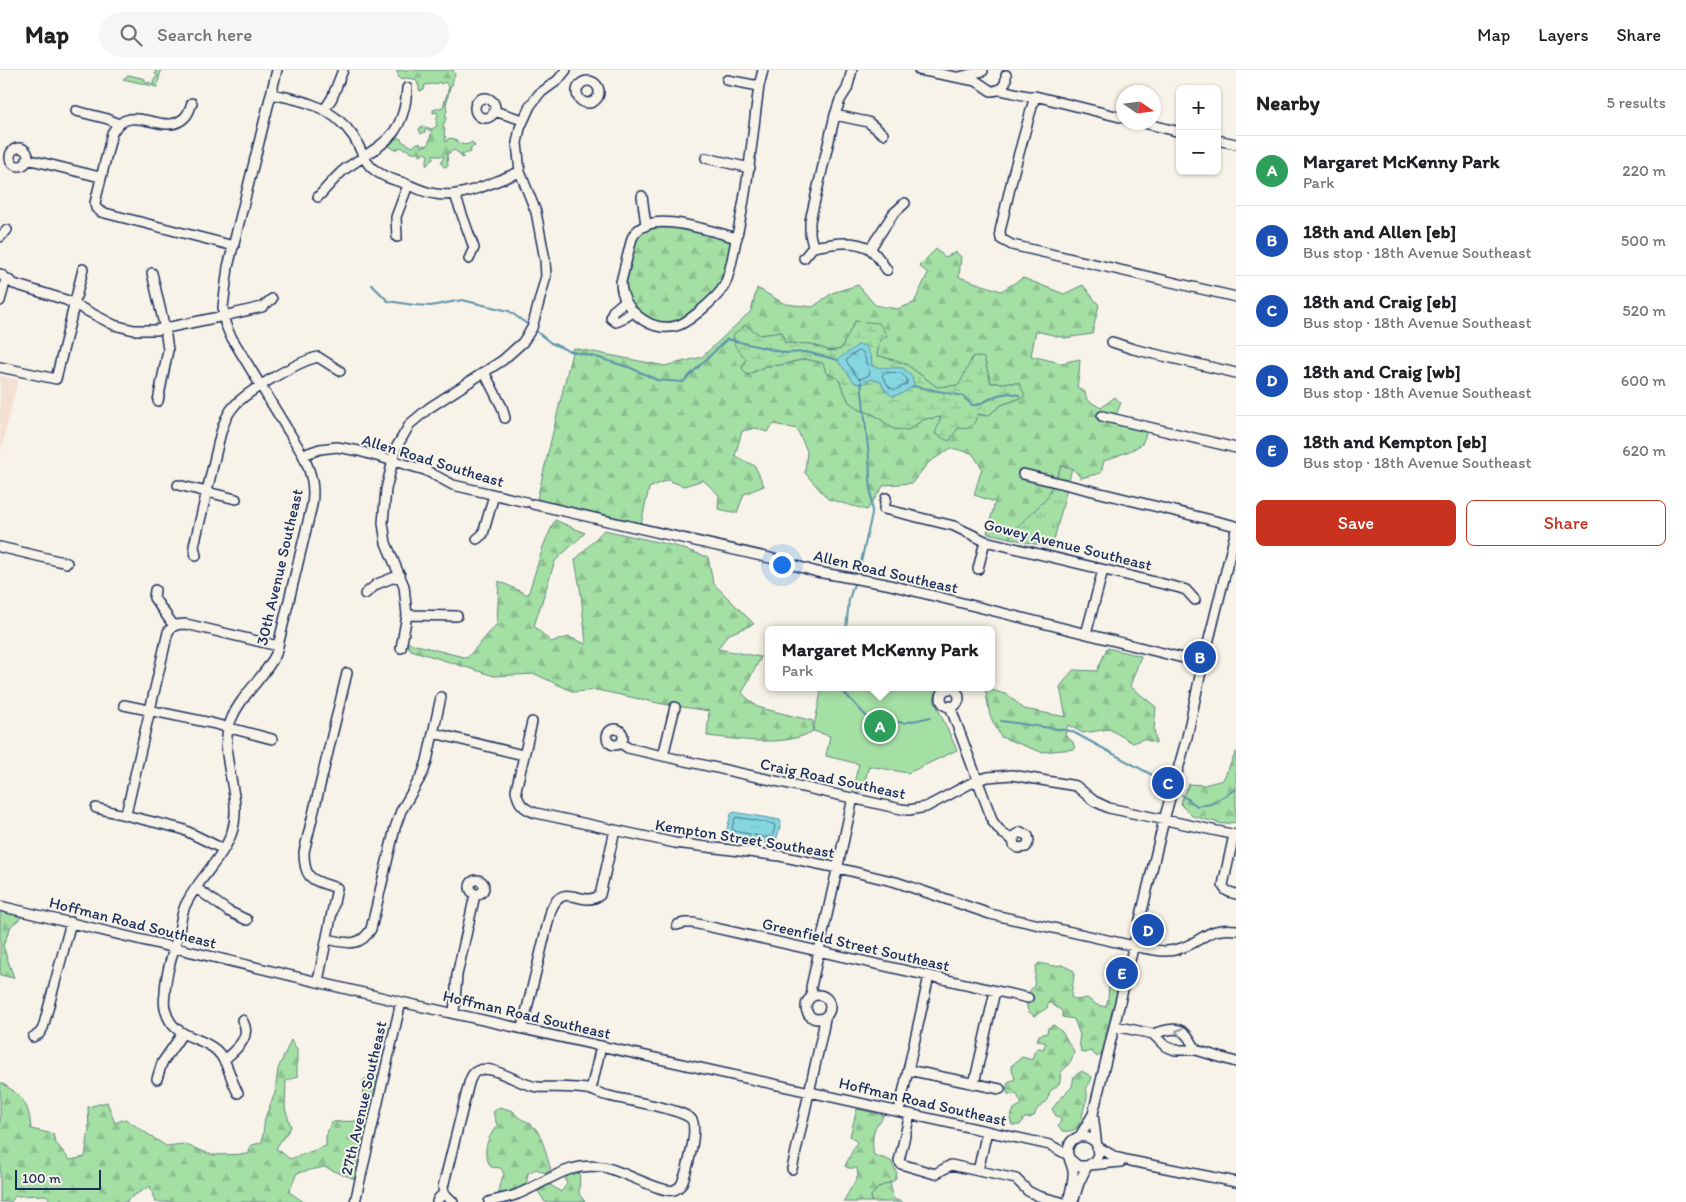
<!DOCTYPE html>
<meta charset="utf-8">
<style>
body{margin:0;font-family:Itim,sans-serif;background:#f6f6f6;color:#202124}
.controls{position:absolute;right:15px;top:15px;display:grid;overflow:hidden;border-radius:8px;box-shadow:0 1px 4px #0004}
.controls button{width:45px;height:45px;display:grid;place-items:center;padding:0;border:0;border-bottom:1px solid #e0e0e0;background:#fff;color:#202124;font:25px sans-serif}
.compass{position:absolute;left:1116px;top:15px;width:45px;height:45px;border-radius:50%;background:#fff;box-shadow:0 1px 4px #0004;rotate:103deg}
.scale{position:absolute;left:15px;bottom:12px;width:86px;box-sizing:border-box;padding-left:5px;border:2px solid #1b2f5e;border-top:0;font-size:14px;line-height:18px;white-space:nowrap;color:#1b2f5e;-webkit-text-stroke:4px #f7f3e8;paint-order:stroke}
.you{position:absolute;left:781px;top:494px;width:18px;height:18px;margin:-12px;border:4px solid #fff;border-radius:50%;background:#1a73e8;box-shadow:0 0 0 8px #1a73e833}
.badge{display:grid;place-items:center;width:32px;height:32px;border-radius:50%;background:#c8321e;color:#fff;font-size:16px;font-weight:700}
.pin{position:absolute;translate:-50% -50%;border:2px solid #fff;box-shadow:0 1px 5px #0006}
.popup{position:absolute;left:765px;top:556px;width:230px;height:65px;box-sizing:border-box;display:grid;place-content:center;border-radius:8px;background:#fff;filter:drop-shadow(0 1px 4px #0005);font-size:16px;white-space:nowrap;color:#757577}
.popup b{font-size:19px;color:#202124}
.popup::after{content:'';position:absolute;left:50%;top:100%;margin-left:-10px;border:10px solid transparent;border-top-color:#fff}
.list{margin:0;padding:0;list-style:none}
h2{display:flex;justify-content:space-between;align-items:center;height:65px;margin:0;padding:0 20px;font-size:21px}
h2 small{font-size:16px;font-weight:400;color:#757577}
.list li{display:grid;grid-template-columns:32px 1fr auto;gap:15px;align-items:center;box-sizing:border-box;height:70px;padding:0 20px;border-top:1px solid #e0e0e0}
.list b{display:block;font-size:19px;white-space:nowrap}
.list p{margin:0;font-size:16px;white-space:nowrap;color:#757577}
.list em{font-size:16px;font-style:normal;color:#757577}
.actions{display:flex;gap:10px;padding:15px 20px}
.actions a{flex:1;padding:11px 0;border:1px solid #c8321e;border-radius:8px;text-align:center;font-size:18px;color:#c8321e}
.actions .main{background:#c8321e;color:#fff}
.icon{flex:none;width:28px;height:28px;fill:none;stroke:currentColor;stroke-width:2;stroke-linecap:round;stroke-linejoin:round}
.map{position:relative;flex:none;width:1236px;height:1132px;overflow:hidden}
header{display:flex;align-items:center;gap:30px;box-sizing:border-box;height:70px;padding:0 25px;background:#fff;border-bottom:1px solid #e0e0e0}
header strong{font-size:24px}
nav{display:flex;gap:28px;margin-inline-start:auto;font-size:18px}
.search{width:350px;height:45px;background:#f6f6f6;display:flex;align-items:center;gap:12px;box-sizing:border-box;padding:0 18px;border-radius:28px;color:#757577;font-size:19px}
main{display:flex}
aside{flex:1;background:#fff}
.map>svg:first-child{display:block}
</style>
<header>
<strong>Map</strong>
<div class="search"><svg class="icon" aria-label="search" viewBox="0 0 24 24"><circle cx="10" cy="10" r="6"/><path d="M15 15l6 6"/></svg>Search here</div>
<nav><a>Map</a><a>Layers</a><a>Share</a></nav>
</header>
<main>
<div class="map">
<svg width="1236" height="1132" viewBox="0 0 1236 1132">
<defs>
<pattern id="grass-tufts" width="24" height="20" patternUnits="userSpaceOnUse" patternTransform="scale(1.25)"><rect width="24" height="20" fill="#a4dfa4"/><path d="M3 7l-1-3M5 7V3M7 7l1-3M15 17l-1-3M17 17v-4M19 17l1-3" fill="none" stroke="#8dc090"/></pattern>
<pattern id="forest-firs" width="22" height="20" patternUnits="userSpaceOnUse" patternTransform="scale(1.25)"><rect width="22" height="20" fill="#a4dfa4"/><path d="M5 1l3.5 6h-7zM16 11l3.5 6h-7z" fill="#8dc090"/></pattern>
<pattern id="wetland-marsh" width="20" height="14" patternUnits="userSpaceOnUse" patternTransform="scale(1.25)"><rect width="20" height="14" fill="#a4dfa4"/><path d="M1 5h8M5 5V1M11 12h8M15 12V8" fill="none" stroke="#8dc090"/></pattern>
<pattern id="water-ripples" width="26" height="14" patternUnits="userSpaceOnUse" patternTransform="scale(1.25)"><rect width="26" height="14" fill="#86d6df"/><path d="M2 4q2-2 4 0t4 0M15 11q2-2 4 0t4 0" fill="none" stroke="#73b8c2"/></pattern>
</defs>
<rect width="100%" height="100%" fill="#f7f3e8"/>
<filter id="ink" filterUnits="userSpaceOnUse"><feTurbulence type="fractalNoise" baseFrequency=".02" numOctaves="2"/><feDisplacementMap in="SourceGraphic" scale="10" xChannelSelector="R" yChannelSelector="G"/><feConvolveMatrix kernelMatrix="1 2 1 2 8 2 1 2 1" color-interpolation-filters="sRGB"/></filter>
<g filter="url(#ink)">
<path fill="#f3e0d2" d="M0 306 18 310 0 384Z"/>
<path fill="url(#grass-tufts)" stroke="#608781" d="M1061 396 1072 398 1052 478 1009 468 1014 460 1047 428Z
M890 1112 893 1129 902 1132H871V1126L879 1117Z"/>
<path fill="url(#forest-firs)" stroke="#608781" fill-rule="evenodd" d="M156 0H161L157 17 123 9 129 5 145 9V12L148 13 150 12 153 15 154 14 153 10 158 6 155 4Z
M397 0H454L453 1 455 5 452 12 453 14 450 17 446 35 447 42 445 44 447 46 443 56 445 59 444 64 446 68 445 70 446 72 448 69 451 68 457 70V72C463 75 466 76 472 72L475 76 470 78 471 82 465 84 462 83 461 85 464 87 462 88 460 84 454 80 447 84 448 96 444 97 441 93 444 86H437L434 84 433 88 426 96 428 85 424 83 420 85V82H416L410 83 407 79H404L401 77 395 80 388 75 395 68 397 69 400 68 403 72 413 77 417 73 421 74V77H423V75L427 76 429 72 432 61 425 59V62L421 64 419 59 422 56 432 59 437 56 436 52 438 44 437 42 433 43V40L443 37 449 17 445 12 441 14 439 12 435 15 433 14 425 15 424 20 420 21 419 20V15L417 14 418 13 414 9 405 8 401 10 398 7 399 5 397 3Z
M652 153 737 168 725 214 683 253 665 257 633 242 621 212 632 168Z
M936 179 945 187 956 182 961 187 959 207 1001 221 1023 208 1064 224 1083 215 1099 235 1092 264 1065 268 1036 261 1031 286 1061 293 1080 289 1079 305 1077 317 1085 322 1087 330 1101 338 1115 327 1121 333 1114 349 1144 356 1146 364 1142 374 1132 380 1104 391 1101 403 1081 408 1072 398 1061 396 1047 428 1014 460 1009 468 987 463 995 432 974 425 982 398 972 383 951 378 928 393 912 413 884 415 867 440 828 429 805 403 807 381 797 359 774 354 767 362 756 358 742 361 735 386 755 396 764 416 744 424 737 443 718 439 719 425 703 410 684 416 667 410 649 418 641 454 537 429 573 278 665 296 702 287 751 241 757 218 785 234 813 237 832 223 858 215 875 235 897 239 914 233 928 203 919 196ZM856 251 880 270 877 285 906 294 937 317 959 315 984 289 991 313H1019L1021 328 1001 335 988 346 978 344 958 358 941 347 924 349 908 360 894 359 873 344 860 340 849 332 838 308 824 293 805 289 780 295 766 296 748 305 742 298 746 289 760 265 782 262 785 273 811 274 830 281 841 279Z
M555 450 585 463 555 491 534 556 551 572 569 567 586 574 581 524 575 490 604 460 675 476 708 487 713 513 754 554 727 565 718 579 761 587 742 623 757 637 813 651V661C785 678 738 669 707 666L709 641 663 634 597 620 574 622 535 604 494 606 411 580 405 572 467 588 497 554 499 511 528 525 544 474Z
M1107 578 1141 586 1130 616 1156 637 1154 659 1156 673 1143 669 1133 673 1109 659 1083 663 1068 655 1065 665 1073 672 1075 679 1041 682 1001 667 990 646 985 618 1008 625 1024 639 1066 647 1060 617 1073 600 1097 601Z
M1236 682V752L1223 754 1192 746 1182 736 1181 732 1189 714 1204 715 1223 710Z
M0 836 28 842 11 856 3 876 14 908 0 905Z
M1039 893 1053 896 1062 895 1074 901C1075 906 1071 920 1071 927L1077 930 1087 928 1097 935 1106 937 1108 929 1109 914 1115 911 1125 915 1113 951 1106 962V974L1103 983 1097 987 1091 981 1085 983 1081 982 1079 970 1080 965 1074 949 1062 947V941L1049 932 1047 938 1034 946 1028 941 1026 932 1027 924 1034 916 1036 896Z
M1053 955C1067 963 1065 970 1074 981 1073 990 1067 997 1060 1003 1062 1013 1058 1016 1050 1021 1048 1030 1045 1034 1037 1039L1034 1046 1029 1048H1024L1020 1055H1012L1010 1049 1014 1039 1022 1034 1016 1023 1013 1025 1008 1024 1006 1020 1008 1012 1015 1009 1011 996 1022 987 1032 990 1034 983 1038 978 1043 979 1046 973 1037 970 1039 965 1047 963 1048 958Z
M291 970 297 980V1007L286 1011 285 1038 291 1057 276 1078 290 1089 326 1076V1066L331 1052 357 1051 362 1042 363 1010 374 1005 383 1009 360 1111 324 1097 297 1103 289 1122 304 1132H155L150 1116 128 1129 127 1132H52L46 1125 15 1126 11 1132H0V1012C22 1026 29 1032 31 1059L53 1064 55 1072 70 1090 85 1087 89 1060 88 1037 107 1032 115 1053 125 1049 166 1076 183 1074 213 1085 249 1084 250 1076 262 1072 265 1048 275 1023 278 999Z
M1082 1001 1092 1007 1090 1013 1086 1018C1089 1026 1086 1030 1084 1038 1081 1052 1081 1063 1062 1061L1058 1056 1061 1051 1059 1047 1056 1046 1052 1039 1059 1030 1072 1017 1074 1006Z
M500 1037 513 1041C521 1053 525 1048 532 1055 543 1064 546 1086 551 1100L545 1103 536 1099 528 1103 526 1116 512 1124 499 1123V1116L504 1104 501 1098 491 1097C481 1081 487 1070 497 1055L493 1042Z
M857 1039 883 1045C882 1051 879 1052 876 1056 872 1063 872 1076 874 1085L891 1091 897 1103 895 1110 879 1117 871 1126V1132H843L858 1106 857 1098H848L845 1096 857 1072 850 1066Z
M574 1100 580 1101 579 1124 585 1132H545L538 1121 549 1114 561 1122 567 1114 565 1109Z"/>
<path fill="url(#wetland-marsh)" stroke="#608781" fill-rule="evenodd" d="M855 251 879 253 887 266 880 270 877 285 906 294 937 317 959 315 973 286 984 288 991 313H1019L1025 325 1021 328 1001 335 988 346 978 344C973 356 972 360 958 358L949 371 935 364 941 347 924 349 908 360 894 359 873 344 860 340 849 332 838 308 826 303 823 293 805 289 780 295 766 296 747 305 742 298 746 289 735 276 733 265 745 255 760 265 782 262 785 273 811 274 830 281 841 279ZM871 287V296L881 299 885 321 881 312 871 309 863 314 855 313 848 303Z"/>
<path fill="#a4dfa4" stroke="#608781" d="M822 617H937L934 630 957 680 908 703 869 696 862 722 852 720 859 694 826 686 830 666 813 661Z"/>
<path fill="url(#water-ripples)" stroke="#5b93ab" d="M858 275H865L871 287 872 296C882 299 892 297 903 298L912 307 914 316 903 323 893 326 885 321 881 312 871 309 863 314 855 313 837 290Z
M734 742 780 750 781 753 776 771 771 774 729 765 726 762 731 744Z"/>
<g fill="none" stroke-linecap="round" stroke-linejoin="round">
<path stroke="#467292" stroke-width="1" d="M859 281 863 282C866 289 866 296 870 302L869 305 861 309 858 308 846 291 849 287Z
M886 302 901 303 907 309V314L895 320 889 317 882 306 883 304Z
M737 747 774 754 775 757 772 767 769 768 734 761 732 758 735 749Z"/>
<path stroke="#5b93ab" stroke-width="2" d="M372 215 388 231 414 235 431 236 462 230 509 241 527 254
M537 262 551 273 569 281 596 287 631 298 657 310 683 312 727 269 786 283 806 282 838 290
M913 316 963 326 972 335H977L998 325 1009 323 1019 325
M857 503 861 492 872 444 869 387 861 312
M846 560 849 529 855 511
M839 617 867 647 904 653 931 647
M1001 651 1071 661 1165 712
M1182 725 1197 736 1211 734 1236 719"/>
<g stroke="#1b2f5e" stroke-width="12">
<path id="minor" d="M919 0 976 11 991 21C1001 21 1007 15 1006 5
M959 7 983 1
M727 10 759 16
M577 22a11 11 0 1 1 22 0a11 11 0 1 1-22 0Z
M999 20C1011 21 1024 27 1035 26L1124 48
M271 24C304 30 333 37 353 66 360 76 362 87 370 96 380 106 391 109 404 113 414 117 425 123 436 124 462 129 495 111 520 102
M1035 26 1014 101 1000 161 1001 169 1012 175 1236 227
M475 38a10 10 0 1 1 20 0a10 10 0 1 1-20 0Z
M192 33C190 38 189 43 185 47 164 69 131 29 112 63L95 133 96 138 101 142 234 176
M325 39 332 28 343 0
M76 41 108 49 118 54
M494 41 523 50
M835 45 868 52 883 64
M1140 52 1180 62
M1217 70 1236 74
M10 87a9 9 0 1 1 18 0a9 9 0 1 1-18 0Z
M706 88 750 98
M27 89 100 107
M455 125 474 178 469 189
M642 126 646 155
M318 127C327 118 335 107 345 99 381 74 404 69 407 18
M0 167 7 160
M397 167 396 147 408 115
M737 168C715 162 667 146 647 155 641 157 635 162 632 168L621 212C621 239 650 263 676 256 688 253 720 226 725 214 731 201 733 184 736 170 748 119 752 68 759 16L763 0
M813 177C830 174 852 169 869 178 876 183 882 193 887 200
M870 179 893 144 905 133
M804 188 813 177 810 164V151L835 45 840 30 847 19 852 0
M152 203 165 259 168 280 158 331
M0 204 14 214 66 230 114 255 134 260H156L224 246 262 237 272 229
M0 231 6 209
M625 231 613 241 611 248 616 252 621 250 633 242
M1112 272 1133 279 1236 303
M0 297 56 309 83 199
M484 302 502 337 505 348
M1102 346 1236 378
M303 385 320 379 337 377 359 381 425 400 453 415 526 432
M1023 404 1236 456
M178 415 236 429
M886 428 884 439 954 456 985 471 1180 518 1186 520 1195 530
M533 434 770 488 817 502 886 514 1203 593
M477 469 483 464 494 425
M0 477 67 493
M196 486 194 476 220 366C223 354 227 343 235 335 249 320 299 291 318 287L340 301
M978 499 985 471
M155 520 154 528 174 556
M365 524 377 514 400 505
M407 545 457 546
M1086 564 1103 500
M401 578 407 545 404 516 386 473 383 453 386 419 396 378 410 354 429 338 503 290 523 272 532 258 546 206 545 190 536 142 520 102 517 73 520 58 530 36 539 24 558 10 566 0
M941 628a9 9 0 1 1 18 0a9 9 0 1 1-18 0Z
M124 635 211 653 272 669
M950 636 993 752 1002 763 1013 770 1014 775 1018 778 1026 777 1029 771 1028 766 1021 762 1015 765 1013 770
M532 652 516 720C518 733 523 739 536 743L675 773 780 786 838 798 896 812 990 844 1143 878C1155 880 1167 883 1178 879 1202 873 1207 856 1236 860
M607 667a8 8 0 1 1 16 0a8 8 0 1 1-16 0Z
M434 663 523 685
M621 673 628 678 663 686 901 739 909 740 926 737 977 710 988 707 1012 705 1076 716 1094 731 1109 738 1236 765
M663 686 675 637
M96 738 182 759 223 779
M126 744 168 562C172 555 178 554 186 554L278 576
M1234 765 1223 815C1225 822 1230 822 1236 824
M470 817a7 7 0 1 1 14 0a7 7 0 1 1-14 0Z
M196 818 228 841 247 850
M0 836 401 932 1050 1075 1068 1085
M677 855 684 853H693L1028 928
M327 869C346 873 360 878 371 859L395 758 401 741 423 703 427 691 441 627
M318 911 337 818C313 810 304 811 304 782L347 603
M806 937a12 12 0 1 1 24 0a12 12 0 1 1-24 0Z
M812 926 811 917 853 728
M454 944 457 905 475 825
M1115 956 1153 964 1165 976 1175 980H1196L1236 992
M522 959 551 840C564 809 582 839 600 825L615 760
M1153 964C1178 956 1184 956 1196 980
M33 967 39 964 43 958 71 852
M224 990C236 979 253 967 242 950
M908 1000 1000 1019
M157 1009 162 993 182 964
M974 1014 995 921
M591 1020 601 976
M238 1023C230 1009 228 991 216 980 199 965 174 969 166 942 164 937 164 930 165 924 165 904 174 880 179 861 181 851 182 840 187 832 200 807 223 788 232 762 244 724 216 686 231 650 241 625 264 608 276 584L312 435C315 415 311 403 303 385L230 265 225 253 223 237 228 197 277 0
M899 1041 929 906
M910 1044 899 1091 901 1094 935 1104 951 1095 1016 1109 1028 1121 1038 1126 1061 1132
M1080 1066 1093 1044
M1098 1077 1115 1087 1131 1091 1236 1112
M1071 1090 1078 1096H1087L1094 1092 1098 1085 1093 1044 1164 750 1187 667 1200 606 1236 460
M1090 1095 1121 1092
M792 1099 823 960 825 948
M978 1101 987 1061
M444 1123 453 1132
M1074 1129 1079 1113 1087 1096
M355 1132 401 932
M437 1132 438 1129 444 1123 443 1117 469 1013C471 1008 472 1003 477 1001 493 993 520 1016 538 1017 555 1018 574 1016 591 1020 597 1022 603 1025 609 1026 624 1030 685 1039 692 1050 698 1061 687 1101 682 1113 681 1116 677 1119 674 1120 663 1124 619 1099 603 1097 566 1092 550 1111 518 1124 509 1128 498 1129 489 1132
M1068 1132C1070 1122 1074 1111 1073 1101 1072 1093 1066 1085 1068 1078 1072 1064 1088 1064 1096 1073"/>
</g>
<use href="#minor" stroke="#f7f3e8" stroke-width="9"/>
</g>
<defs><path id="oneway-chevron" d="M-2-3.5L2.5 0L-2 3.5" fill="none" stroke-width="1.6" stroke-linecap="round" stroke-linejoin="round" transform="scale(1.25)"/></defs>
<use stroke="#8991a3" href="#oneway-chevron" transform="translate(1179 962) rotate(-164)"/>
</g>
<g text-anchor="middle" stroke-width="4" stroke-linejoin="round" paint-order="stroke">
<g font-size="16" fill="#1b2f5e" stroke="#f7f3e8">
<text transform="translate(433 390) rotate(17)" y="6">Allen Road Southeast</text>
<text transform="translate(1068 474) rotate(14)" y="6">Gowey Avenue Southeast</text>
<text transform="translate(279 497) rotate(-77)" y="6">30th Avenue Southeast</text>
<text transform="translate(886 501) rotate(13)" y="6">Allen Road Southeast</text>
<text transform="translate(833 708) rotate(12)" y="6">Craig Road Southeast</text>
<text transform="translate(745 768) rotate(9)" y="6">Kempton Street Southeast</text>
<text transform="translate(133 852) rotate(14)" y="6">Hoffman Road Southeast</text>
<text transform="translate(856 874) rotate(13)" y="6">Greenfield Street Southeast</text>
<text transform="translate(527 944) rotate(13)" y="6">Hoffman Road Southeast</text>
<text transform="translate(363 1028) rotate(-77)" y="6">27th Avenue Southeast</text>
<text transform="translate(923 1031) rotate(13)" y="6">Hoffman Road Southeast</text>
</g>
</g>
</svg>
<div class="controls">
<button>+</button>
<button>−</button>
</div>
<svg class="compass" viewBox="-18 -18 36 36"><path d="M0-13l5 13h-10z" fill="#e53935"/><path d="M0 13l5-13h-10z" fill="#757577"/></svg>
<div class="scale">100 m</div>
<div class="you"></div>
<div class="pin badge" style="left:880px;top:656px;background:#2e9e5b">A</div>
<div class="popup"><b>Margaret McKenny Park</b>Park</div>
<div class="pin badge" style="left:1200px;top:587px;background:#1a4fb4">B</div>
<div class="pin badge" style="left:1168px;top:713px;background:#1a4fb4">C</div>
<div class="pin badge" style="left:1148px;top:860px;background:#1a4fb4">D</div>
<div class="pin badge" style="left:1122px;top:903px;background:#1a4fb4">E</div>
</div>
<aside>
<h2>Nearby<small>5 results</small></h2>
<ul class="list">
<li><span class="badge" style="background:#2e9e5b">A</span><div><b>Margaret McKenny Park</b><p>Park</p></div><em>220 m</em></li>
<li><span class="badge" style="background:#1a4fb4">B</span><div><b>18th and Allen [eb]</b><p>Bus stop · 18th Avenue Southeast</p></div><em>500 m</em></li>
<li><span class="badge" style="background:#1a4fb4">C</span><div><b>18th and Craig [eb]</b><p>Bus stop · 18th Avenue Southeast</p></div><em>520 m</em></li>
<li><span class="badge" style="background:#1a4fb4">D</span><div><b>18th and Craig [wb]</b><p>Bus stop · 18th Avenue Southeast</p></div><em>600 m</em></li>
<li><span class="badge" style="background:#1a4fb4">E</span><div><b>18th and Kempton [eb]</b><p>Bus stop · 18th Avenue Southeast</p></div><em>620 m</em></li>
</ul>
<div class="actions"><a class="main">Save</a><a>Share</a></div>
</aside>
</main>
